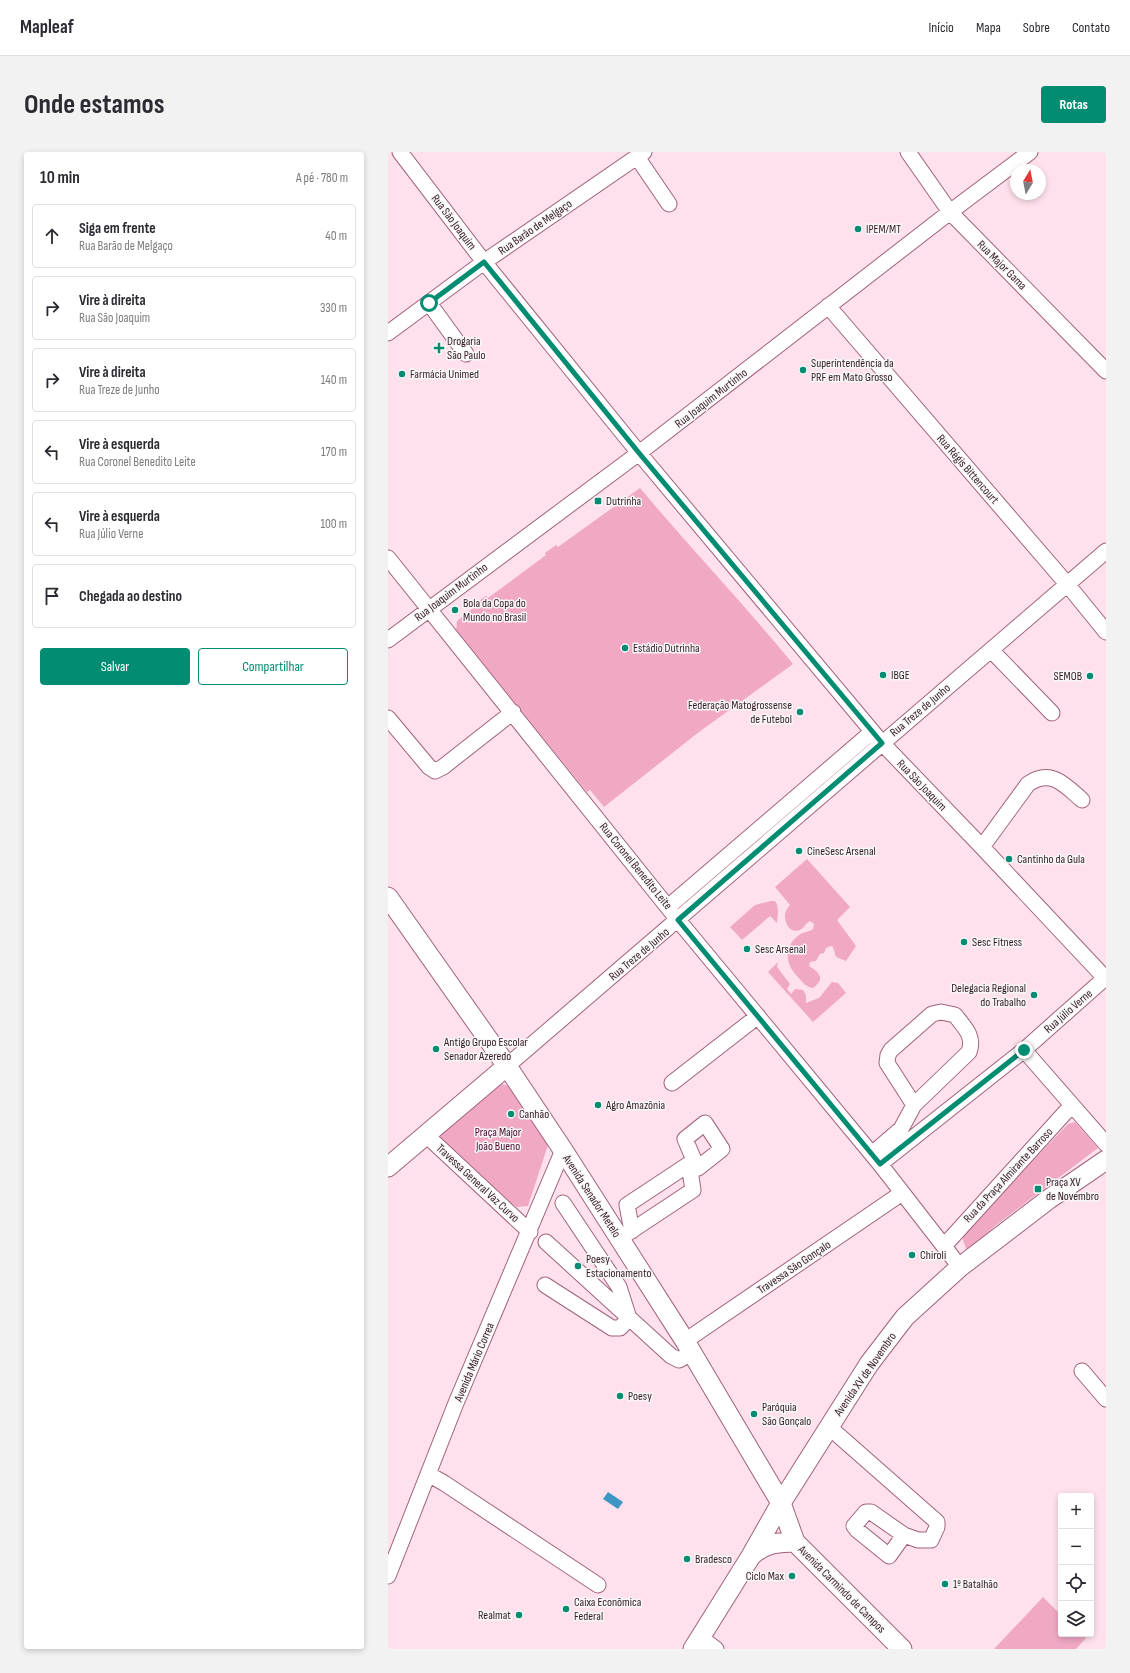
<!DOCTYPE html>
<html lang="pt">
<meta charset="utf-8">
<style>
body{margin:0;font-family:"Sofia Sans Condensed",sans-serif;background:#f2f2f3;color:#2b2b33}
.controls{position:absolute;right:12px;bottom:12px;display:grid;overflow:hidden;border-radius:4px;box-shadow:0 2px 6px #0003}
.controls button{width:36px;height:36px;display:grid;place-items:center;padding:0;border:0;border-bottom:1px solid #e1e1e2;background:#fff;color:#2b2b33;font:20px sans-serif}
.compass{position:absolute;left:622px;top:12px;width:36px;height:36px;border-radius:50%;background:#fff;box-shadow:0 2px 6px #0003;rotate:10deg}
.stop{position:absolute;width:12px;height:12px;margin:-9px;border:3px solid #028c72;border-radius:50%;background:#fff}
.stop.end{background:#028c72;border-color:#fff;box-shadow:0 1px 4px #0008}
.list{margin:0;padding:0;list-style:none}
h2{display:flex;justify-content:space-between;align-items:center;height:52px;margin:0;padding:0 16px;font-size:17px}
h2 small{font-size:13px;font-weight:400;color:#7c7c81}
.list li{display:grid;grid-template-columns:26px 1fr auto;gap:12px;align-items:center;box-sizing:border-box;height:64px;margin:0 8px 8px;padding:0 8px;border:1px solid #e1e1e2;border-radius:4px}
.list b{display:block;font-size:15px;white-space:nowrap}
.list p{margin:0;font-size:13px;white-space:nowrap;color:#7c7c81}
.list em{font-size:13px;font-style:normal;color:#7c7c81}
.actions{display:flex;gap:8px;padding:12px 16px}
.actions a{flex:1;padding:9px 0;border:1px solid #028c72;border-radius:4px;text-align:center;font-size:14px;color:#028c72}
.actions .main{background:#028c72;color:#fff}
.icon{flex:none;width:22px;height:22px;fill:none;stroke:currentColor;stroke-width:2;stroke-linecap:round;stroke-linejoin:round}
.map{position:relative;flex:none;width:718px;height:1497px;overflow:hidden;border-radius:4px}
header{display:flex;align-items:center;gap:24px;box-sizing:border-box;height:56px;padding:0 20px;background:#fff;border-bottom:1px solid #e1e1e2}
header strong{font-size:19px}
nav{display:flex;gap:22px;margin-inline-start:auto;font-size:14px}
.intro{display:flex;align-items:center;justify-content:space-between;box-sizing:border-box;height:96px;padding:0 24px}
h1{margin:0;font-size:28px}
.button{padding:10px 18px;border-radius:4px;background:#028c72;color:#fff;font-size:14px;font-weight:700}
main{display:flex;gap:24px;padding:0 24px}
aside{flex:1;background:#fff;border-radius:4px;box-shadow:0 2px 6px #0003}
.map>svg:first-child{display:block}
</style>
<header>
<strong>Mapleaf</strong>
<nav><a>Início</a><a>Mapa</a><a>Sobre</a><a>Contato</a></nav>
</header>
<div class="intro"><h1>Onde estamos</h1><a class="button">Rotas</a></div>
<main>
<aside>
<h2>10 min<small>A pé · 780 m</small></h2>
<ul class="list">
<li><svg class="icon" aria-label="ahead" viewBox="0 0 24 24"><path d="M12 20V5M6 11l6-6 6 6"/></svg><div><b>Siga em frente</b><p>Rua Barão de Melgaço</p></div><em>40 m</em></li>
<li><svg class="icon" aria-label="right" viewBox="0 0 24 24"><path d="M7 20v-9h11M14 6l5 5-5 5"/></svg><div><b>Vire à direita</b><p>Rua São Joaquim</p></div><em>330 m</em></li>
<li><svg class="icon" aria-label="right" viewBox="0 0 24 24"><path d="M7 20v-9h11M14 6l5 5-5 5"/></svg><div><b>Vire à direita</b><p>Rua Treze de Junho</p></div><em>140 m</em></li>
<li><svg class="icon" aria-label="left" viewBox="0 0 24 24"><path d="M17 20v-9H6M10 6l-5 5 5 5"/></svg><div><b>Vire à esquerda</b><p>Rua Coronel Benedito Leite</p></div><em>170 m</em></li>
<li><svg class="icon" aria-label="left" viewBox="0 0 24 24"><path d="M17 20v-9H6M10 6l-5 5 5 5"/></svg><div><b>Vire à esquerda</b><p>Rua Júlio Verne</p></div><em>100 m</em></li>
<li><svg class="icon" aria-label="arrive" viewBox="0 0 24 24"><path d="M6 21V4h12l-3 4 3 4H6"/></svg><div><b>Chegada ao destino</b></div></li>
</ul>
<div class="actions"><a class="main">Salvar</a><a>Compartilhar</a></div>
</aside>
<div class="map">
<svg width="718" height="1497" viewBox="0 0 718 1497">
<rect width="100%" height="100%" fill="#fee1ec"/>
<path fill="#f0a8c5" d="M252 336C302 396 356 452 405 512L311 580 216 655 202 638 199 640 68 479 69 469 89 453 88 451 98 444 100 446 158 403 157 401 168 393 170 395Z
M419 707 462 755 449 768 468 794 458 809 448 805 445 795 443 794 438 796 436 801 432 802 428 809 422 810 421 814C431 820 438 827 425 836 417 835 414 829 408 823 397 811 396 794 411 783 415 780 421 780 425 777L426 772 422 769C418 771 416 776 412 778 402 782 396 771 397 762 398 758 400 755 402 753L387 735Z
M383 749H387L389 752 390 760 389 771 382 764 354 788 342 775 367 753Z
M390 810 389 815 402 832 399 837 403 842 407 837 415 838 418 843V851L431 846 444 830 450 831 458 841 425 870 380 820Z
M113 932 122 934 160 993 140 1054 129 1055 118 1047 54 991 52 983Z
M687 970 710 996 607 1074 579 1099 574 1085 580 1076 680 972Z
M655 1445 673 1463V1482H694L698 1486 688 1497H606Z"/>
<path fill="#3d96c3" d="M220 1340 235 1350 230 1357 215 1347Z"/>
<g fill="none" stroke-linecap="round" stroke-linejoin="round">
<g stroke="#a1627c" stroke-width="17">
<path id="minor" d="M12 0 96 110 251 301 494 591 594 695 718 827
M520 0 562 60 718 219
M249 5 281 52
M41 151 78 202
M440 154 679 432 718 480
M0 181 96 110 256 0
M0 406 290 768 492 1012 572 1115
M0 488 251 301 562 60 642 0
M603 498 664 561
M0 566 41 615 47 619 55 615 125 560
M594 695 640 632C663 616 677 633 694 648
M280 755 484 580
M636 898 718 992
M119 914 718 399
M284 931 370 864
M37 982 142 1080
M484 1002 513 977 526 953 499 911 500 903 503 898 544 862 553 860 567 863C576 875 587 884 581 900L526 953
M492 1012 636 898 717 826
M244 1079 239 1053 301 1012
M231 1087 305 1038 301 1012 306 1008 297 987 317 971 334 997 310 1016 306 1008
M158 1090 283 1204 291 1208 304 1201
M556 1094 684 953
M157 1133 224 1176H232L241 1166 231 1135 175 1051
M297 1189 514 1041
M694 1219 718 1247
M441 1275 549 1370V1375L543 1388H530L516 1383 483 1360H478L466 1374 469 1378 501 1404 516 1383
M40 1322 56 1331 210 1433
M0 1424 68 1251 175 998
M312 1485 328 1497"/>
</g>
<g stroke="#a1627c" stroke-width="21">
<path id="major" d="M0 745 119 914 175 998 297 1189 393 1351 407 1390 514 1497
M0 1015 119 914
M364 1403C379 1390 389 1391 407 1390
M305 1497 363 1404 393 1351 481 1212 517 1165 572 1115 661 1047 718 1008"/>
</g>
<use href="#minor" stroke="#fff" stroke-width="15"/>
<use href="#major" stroke="#fff" stroke-width="19"/>
</g>
<g fill="none" stroke-linecap="round" stroke-linejoin="round">
<path stroke="#028c72" stroke-width="5" d="M41 151 96 110 251 301 494 591 290 768 492 1012 636 898"/>
</g>
<g fill="#028c72" stroke="#f7f7f7" stroke-width="1.5">
<circle cx="470" cy="77" r="4"/>
<path d="M49 190h4v4h4v4h-4v4h-4v-4h-4v-4h4z"/>
<circle cx="415" cy="218" r="4"/>
<circle cx="14" cy="222" r="4"/>
<rect x="206" y="345" width="8" height="8" rx="2"/>
<circle cx="67" cy="458" r="4"/>
<circle cx="237" cy="496" r="4"/>
<circle cx="495" cy="523" r="4"/>
<circle cx="702" cy="524" r="4"/>
<circle cx="412" cy="560" r="4"/>
<circle cx="411" cy="699" r="4"/>
<circle cx="621" cy="707" r="4"/>
<circle cx="576" cy="790" r="4"/>
<circle cx="359" cy="797" r="4"/>
<circle cx="646" cy="843" r="4"/>
<circle cx="48" cy="897" r="4"/>
<circle cx="210" cy="953" r="4"/>
<circle cx="123" cy="962" r="4"/>
<rect x="646" y="1033" width="8" height="8" rx="2"/>
<circle cx="524" cy="1103" r="4"/>
<circle cx="190" cy="1114" r="4"/>
<circle cx="232" cy="1244" r="4"/>
<circle cx="366" cy="1262" r="4"/>
<circle cx="299" cy="1407" r="4"/>
<circle cx="404" cy="1424" r="4"/>
<circle cx="557" cy="1432" r="4"/>
<circle cx="178" cy="1457" r="4"/>
<circle cx="131" cy="1463" r="4"/>
</g>
<g text-anchor="middle" stroke-width="3" stroke-linejoin="round" paint-order="stroke">
<g font-size="12" fill="#351b26" stroke="#f7f7f7">
<text transform="translate(66 70) rotate(53)" y="4">Rua São Joaquim</text>
<text transform="translate(147 75) rotate(-35)" y="4">Rua Barão de Melgaço</text>
<text transform="translate(614 113) rotate(45)" y="4">Rua Major Gama</text>
<text transform="translate(323 246) rotate(-38)" y="4">Rua Joaquim Murtinho</text>
<text transform="translate(580 317) rotate(49)" y="4">Rua Régis Bittencourt</text>
<text transform="translate(63 440) rotate(-37)" y="4">Rua Joaquim Murtinho</text>
<text transform="translate(532 558) rotate(-40)" y="4">Rua Treze de Junho</text>
<text transform="translate(534 633) rotate(46)" y="4">Rua São Joaquim</text>
<text transform="translate(248 714) rotate(51)" y="4">Rua Coronel Benedito Leite</text>
<text transform="translate(251 802) rotate(-40)" y="4">Rua Treze de Junho</text>
<text transform="translate(680 859) rotate(-41)" y="4">Rua Júlio Verne</text>
<text transform="translate(620 1023) rotate(-47)" y="4">Rua da Praça Almirante Barroso</text>
<text transform="translate(90 1031) rotate(43)" y="4">Travessa General Vaz Curvo</text>
<text transform="translate(204 1044) rotate(57)" y="4">Avenida Senador Metelo</text>
<text transform="translate(406 1115) rotate(-34)" y="4">Travessa São Gonçalo</text>
<text transform="translate(86 1210) rotate(-67)" y="4">Avenida Mário Correa</text>
<text transform="translate(477 1222) rotate(-55)" y="4">Avenida XV de Novembro</text>
<text transform="translate(454 1437) rotate(45)" y="4">Avenida Carmindo de Campos</text>
</g>
<g font-size="12" fill="#351b26" stroke="#f7f7f7" text-anchor="start">
<text x="478" y="81">IPEM/MT</text>
<text x="59" y="193">Drogaria<tspan x="59" dy="14">São Paulo</tspan></text>
<text x="423" y="215">Superintendência da<tspan x="423" dy="14">PRF em Mato Grosso</tspan></text>
<text x="22" y="226">Farmácia Unimed</text>
<text x="218" y="353">Dutrinha</text>
<text x="75" y="455">Bola da Copa do<tspan x="75" dy="14">Mundo no Brasil</tspan></text>
<text x="245" y="500">Estádio Dutrinha</text>
<text x="503" y="527">IBGE</text>
<text x="694" y="528" text-anchor="end">SEMOB</text>
<text x="404" y="557" text-anchor="end">Federação Matogrossense<tspan x="404" dy="14">de Futebol</tspan></text>
<text x="419" y="703">CineSesc Arsenal</text>
<text x="629" y="711">Cantinho da Gula</text>
<text x="584" y="794">Sesc Fitness</text>
<text x="367" y="801">Sesc Arsenal</text>
<text x="638" y="840" text-anchor="end">Delegacia Regional<tspan x="638" dy="14">do Trabalho</tspan></text>
<text x="56" y="894">Antigo Grupo Escolar<tspan x="56" dy="14">Senador Azeredo</tspan></text>
<text x="218" y="957">Agro Amazônia</text>
<text x="131" y="966">Canhão</text>
<text x="658" y="1034">Praça XV<tspan x="658" dy="14">de Novembro</tspan></text>
<text x="532" y="1107">Chiroli</text>
<text x="198" y="1111">Poesy<tspan x="198" dy="14">Estacionamento</tspan></text>
<text x="240" y="1248">Poesy</text>
<text x="374" y="1259">Paróquia<tspan x="374" dy="14">São Gonçalo</tspan></text>
<text x="307" y="1411">Bradesco</text>
<text x="396" y="1428" text-anchor="end">Ciclo Max</text>
<text x="565" y="1436">1º Batalhão</text>
<text x="186" y="1454">Caixa Econômica<tspan x="186" dy="14">Federal</tspan></text>
<text x="123" y="1467" text-anchor="end">Realmat</text>
</g>
<g font-size="12" fill="#4f052d" stroke="#f7f7f7">
<text x="110" y="984">Praça Major<tspan x="110" dy="14">João Bueno</tspan></text>
</g>
</g>
</svg>
<div class="controls">
<button>+</button>
<button>−</button>
<button><svg class="icon" aria-label="locate" viewBox="0 0 24 24"><circle cx="12" cy="12" r="6"/><path d="M12 2v4M12 18v4M2 12h4M18 12h4"/></svg></button>
<button><svg class="icon" aria-label="layers" viewBox="0 0 24 24"><path d="M12 4l9 5-9 5-9-5zM3 14l9 5 9-5"/></svg></button>
</div>
<svg class="compass" viewBox="-18 -18 36 36"><path d="M0-13l5 13h-10z" fill="#e53935"/><path d="M0 13l5-13h-10z" fill="#7c7c81"/></svg>
<div class="stop" style="left:41px;top:151px"></div>
<div class="stop end" style="left:636px;top:898px"></div>
</div>
</main>
